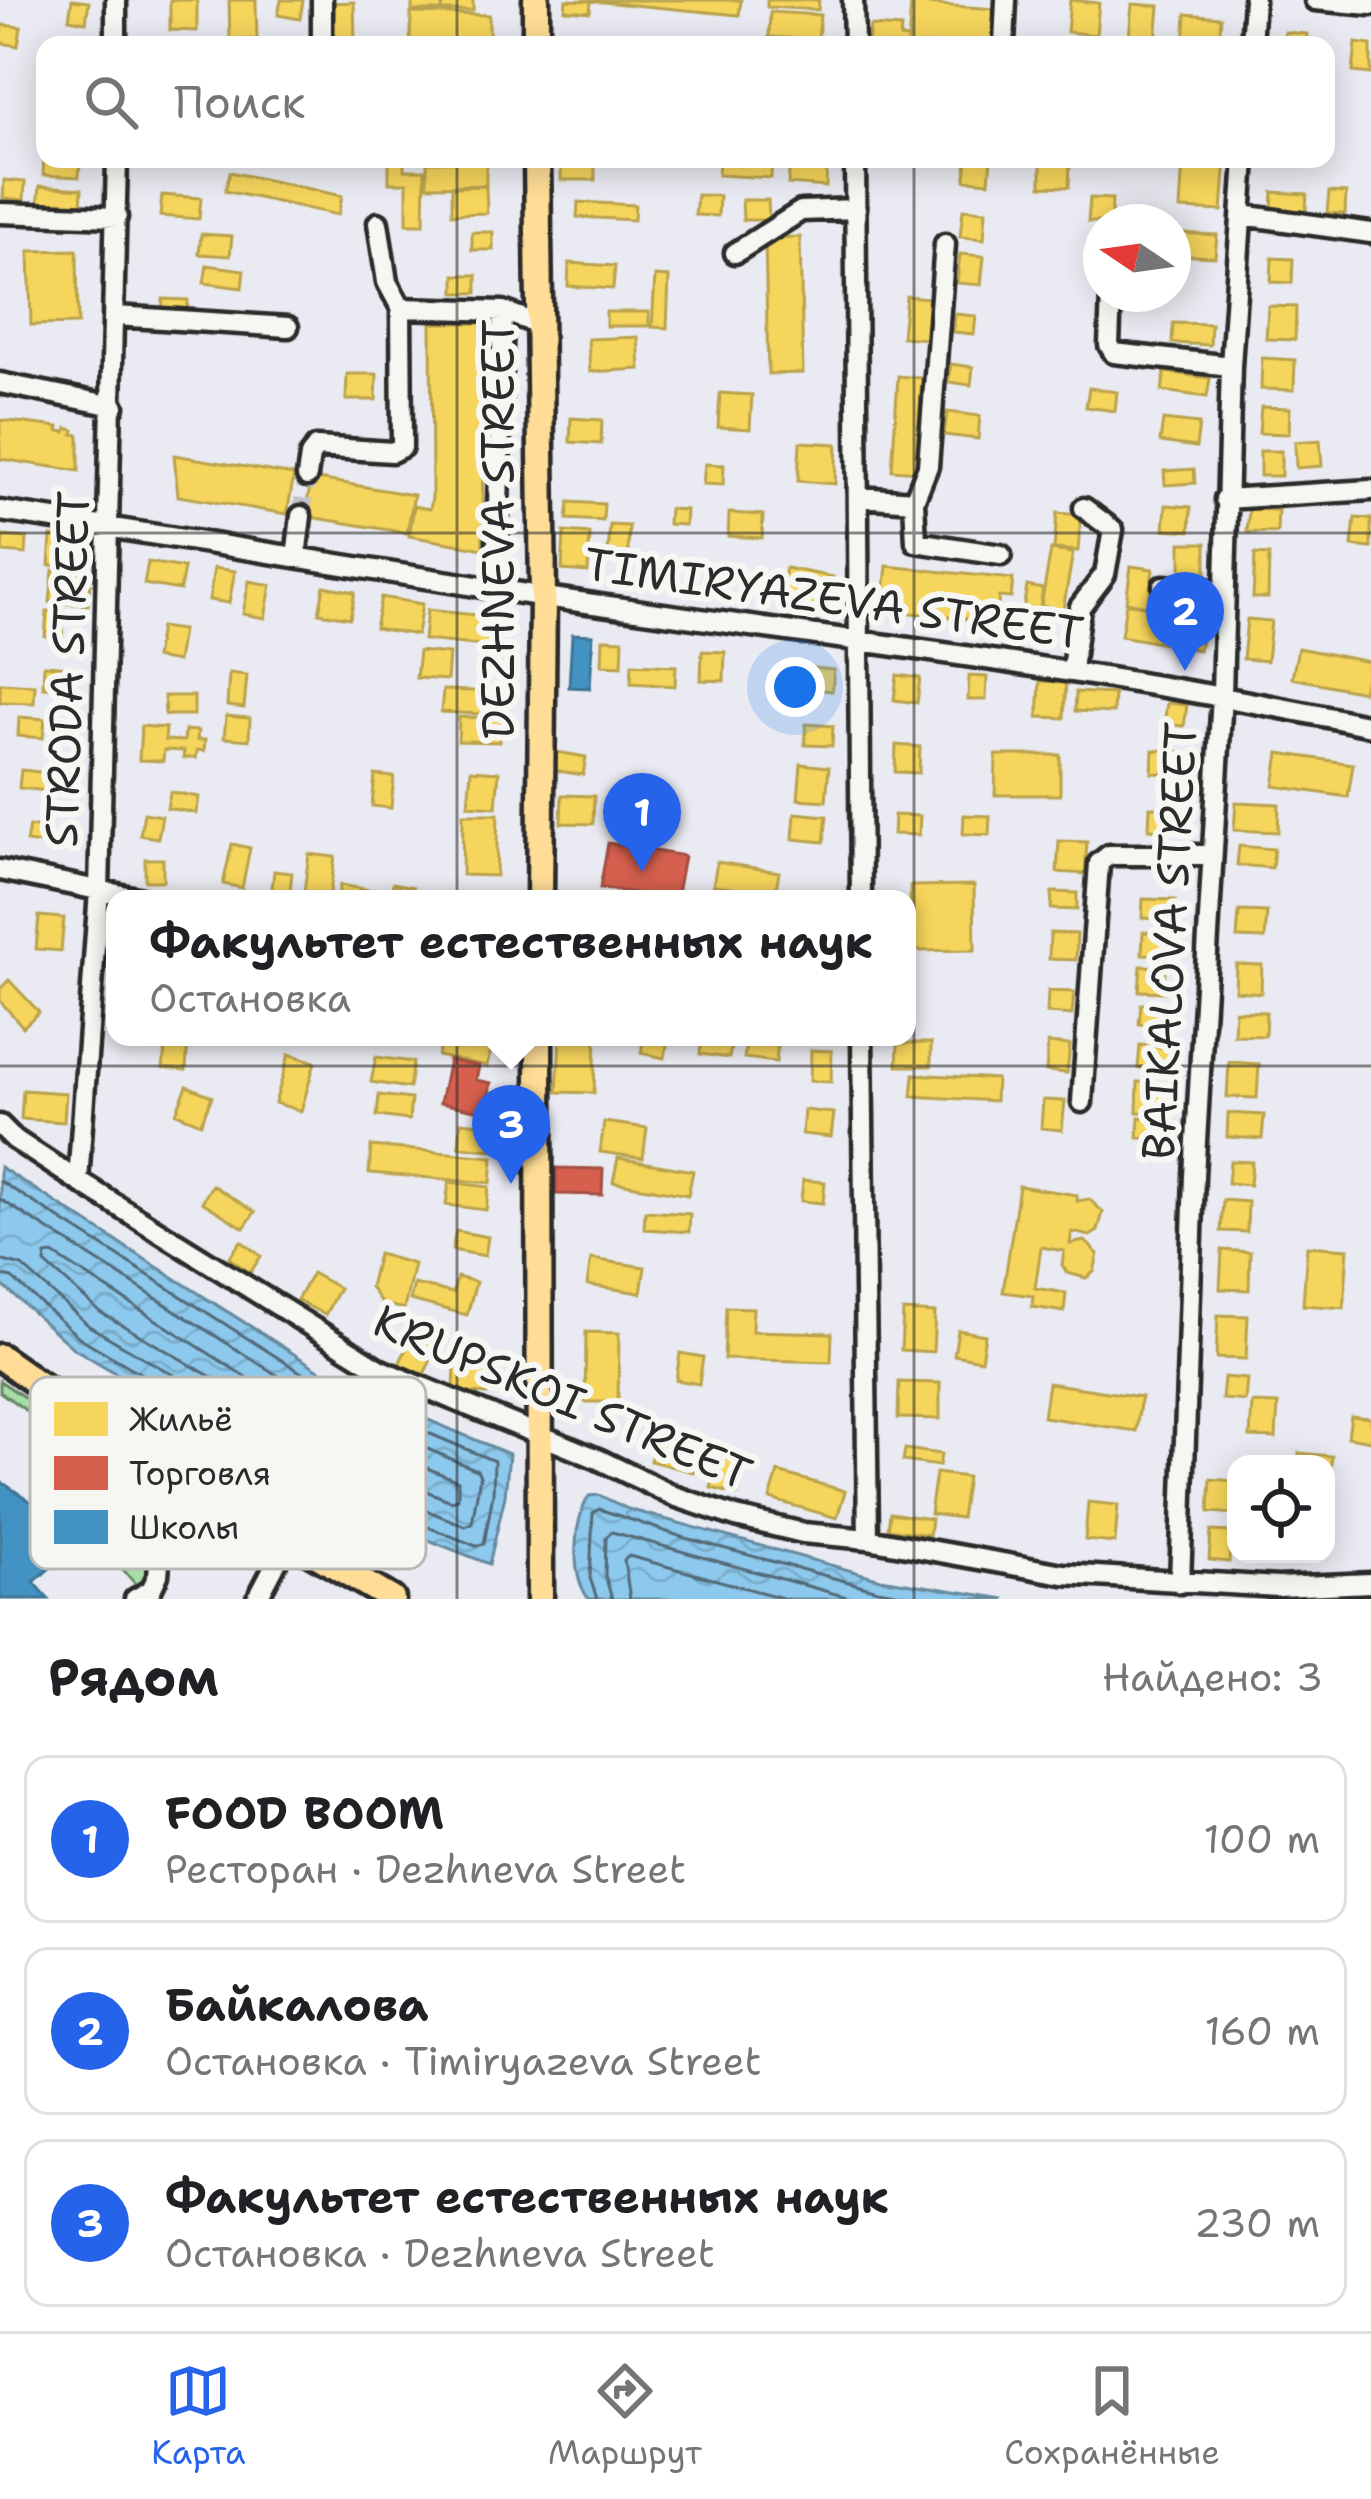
<!DOCTYPE html>
<html lang="ru">
<meta charset="utf-8">
<style>
body{margin:0;font-family:"Shantell Sans",sans-serif;background:#f6f6f6;color:#202124}
.controls{position:absolute;right:36px;bottom:36px;display:grid;overflow:hidden;border-radius:24px;box-shadow:0 6px 30px #0003}
.controls button{width:108px;height:108px;display:grid;place-items:center;padding:0;border:0;border-bottom:3px solid #e0e0e0;background:#fff;color:#202124;font:60px sans-serif}
.compass{position:absolute;left:1083px;top:204px;width:108px;height:108px;border-radius:50%;background:#fff;box-shadow:0 6px 30px #0003;rotate:283deg}
.you{position:absolute;left:795px;top:687px;width:42px;height:42px;margin:-30px;border:9px solid #fff;border-radius:50%;background:#1a73e8;box-shadow:0 0 0 18px #1a73e833}
.badge{display:grid;place-items:center;width:78px;height:78px;border-radius:50%;background:#2563eb;color:#fff;font-size:39px;font-weight:700}
.pin{position:absolute;translate:-50% -99px;filter:drop-shadow(0 3px 6px #0008)}
.pin::after{content:'';position:absolute;top:63px;width:42px;height:36px;background:inherit;clip-path:polygon(0 0,100% 0,50% 100%)}
.popup{position:absolute;left:106px;top:890px;width:810px;height:156px;box-sizing:border-box;display:grid;place-content:center;border-radius:24px;background:#fff;filter:drop-shadow(0 3px 9px #0005);font-size:39px;white-space:nowrap;color:#757577}
.popup b{font-size:45px;color:#202124}
.popup::after{content:'';position:absolute;left:50%;top:100%;margin-left:-24px;border:24px solid transparent;border-top-color:#fff}
.list{margin:0;padding:0;list-style:none}
h2{display:flex;justify-content:space-between;align-items:center;height:156px;margin:0;padding:0 48px;font-size:51px}
h2 small{font-size:39px;font-weight:400;color:#757577}
.list li{display:grid;grid-template-columns:78px 1fr auto;gap:36px;align-items:center;box-sizing:border-box;height:168px;margin:0 24px 24px;padding:0 24px;border:3px solid #e0e0e0;border-radius:24px}
.list b{display:block;font-size:45px;white-space:nowrap}
.list p{margin:0;font-size:39px;white-space:nowrap;color:#757577}
.list em{font-size:39px;font-style:normal;color:#757577}
.icon{flex:none;width:66px;height:66px;fill:none;stroke:currentColor;stroke-width:2;stroke-linecap:round;stroke-linejoin:round}
.map{position:relative;flex:none;width:1371px;height:1599px;overflow:hidden}
.search{position:absolute;background:#fff;box-shadow:0 6px 30px #0003;left:36px;right:36px;top:36px;height:132px;display:flex;align-items:center;gap:30px;box-sizing:border-box;padding:0 42px;border-radius:24px;color:#757577;font-size:45px}
.sheet{height:732px;background:#fff}
nav{display:flex;justify-content:space-around;align-items:center;box-sizing:border-box;height:168px;border-top:3px solid #e0e0e0;background:#fff;font-size:33px;color:#757577}
nav a{display:grid;justify-items:center;gap:6px}
nav .on{color:#2563eb}
.map>svg:first-child{display:block}
</style>
<div class="map">
<svg width="1371" height="1599" viewBox="0 0 1371 1599">
<defs>
<pattern id="water-waves" width="16" height="10" patternUnits="userSpaceOnUse" patternTransform="scale(3)"><rect width="16" height="10" fill="#8dc9ed"/><path d="M0 5q4-4 8 0t8 0" fill="none" stroke="#7aadcb"/></pattern>
</defs>
<rect width="100%" height="100%" fill="#eaebf2"/>
<filter id="ink" filterUnits="userSpaceOnUse"><feTurbulence type="fractalNoise" baseFrequency=".00833" numOctaves="2"/><feDisplacementMap in="SourceGraphic" scale="24" xChannelSelector="R" yChannelSelector="G"/><feConvolveMatrix kernelMatrix="1 2 1 2 8 2 1 2 1" color-interpolation-filters="sRGB"/></filter>
<g filter="url(#ink)">
<path fill="#a5dfa5" stroke="#688568" stroke-width="3" d="M0 1381 160 1488 158 1499 94 1459 0 1392Z
M83 1461 157 1507 156 1514 134 1517 79 1476 76 1468Z
M184 1502 269 1550 266 1564 174 1511V1506Z
M122 1531 136 1542 151 1564 149 1578 138 1587 113 1558 120 1557Z"/>
<path fill="url(#water-waves)" stroke="#668a9f" stroke-width="3" d="M0 1167 338 1382 509 1454 505 1496 489 1564 345 1507 73 1348 0 1283Z
M599 1495 628 1509 881 1579 1005 1599H589C570 1576 573 1521 589 1496Z"/>
<path fill="#f6d55c" stroke="#b9a24d" stroke-width="3" d="M72 0 89 2 86 22 69 19Z
M170 0H197V31L170 30Z
M229 0H256L257 39 230 40Z
M281 0H303L300 19 278 15Z
M412 0 442 2V11H412Z
M443 0H473V11H442Z
M566 0 591 1 590 12 565 10Z
M581 0H741L739 15Z
M767 0H819L818 10 767 7Z
M1070 0 1099 3 1096 35 1067 32Z
M354 2 355 40H329L328 3Z
M911 3 995 9 992 45H908Z
M1132 4 1159 6 1156 41 1129 38Z
M770 12 820 15 818 40 769 37Z
M411 13 489 15V45H410Z
M1186 14 1221 17 1219 45 1184 44Z
M3 25 21 27 18 46 1 43Z
M870 26 901 28 900 38 908 39V45H868Z
M574 32 600 34V45H573Z
M1285 32 1307 34 1306 45H1283Z
M60 33 86 35 85 45H59Z
M1356 43 1371 45V74L1353 72Z
M44 156 45 159H80L79 177 43 175Z
M389 159H404V170H425L424 224H407V183H389Z
M572 159H595V180H561V161Z
M719 159H772L771 178 718 175Z
M967 159H991L989 182 965 180Z
M1041 159H1070L1069 187 1041 186Z
M1183 159H1226L1222 211 1180 209Z
M486 161V185L427 186V162Z
M790 161 827 163 826 187 788 184Z
M230 172 342 196 338 215 225 191Z
M4 180 25 182 24 200 3 198Z
M40 186 82 189 81 209 38 205Z
M486 186 487 213 452 214V187Z
M1273 192 1307 194 1306 211 1272 209Z
M1329 192 1346 193 1345 214 1327 213Z
M162 195 201 198 199 219 160 216Z
M697 195 719 196 718 216 695 215Z
M1090 198 1112 199 1111 222H1088Z
M742 200H768L769 220H743Z
M578 202 635 205 634 220 577 217Z
M963 209 986 211 984 239 960 237Z
M472 232H493V250H472Z
M1176 233 1217 235 1215 257 1175 255Z
M201 234 232 236 230 256 199 254Z
M800 237 803 373 768 374 765 238Z
M77 250 78 324 31 325 29 251Z
M960 254 984 256 981 285 957 283Z
M1272 258 1293 259 1292 283 1271 282Z
M569 263 615 266 613 289 568 286Z
M207 265 244 270 242 288 204 283Z
M455 275H477V293H455Z
M655 276 669 277 667 328 652 327Z
M906 296 930 298 926 339 902 337Z
M163 299 188 300 187 314 162 313Z
M1268 306 1296 307 1295 340 1266 339Z
M606 312H649V326H606Z
M955 314 976 316 974 334 953 332Z
M431 323H482L483 549 409 536 414 506 430 509 432 498Z
M1173 323 1211 324 1210 345 1172 343Z
M638 337 640 369 590 372 588 339Z
M1262 358 1295 360 1294 390 1261 389Z
M951 364 973 367 971 385 948 382Z
M1165 372 1210 378 1207 397 1162 391Z
M347 374H377L376 400H346Z
M898 376 922 378 916 472 892 470Z
M1089 388 1117 392 1115 411 1086 407Z
M720 393 752 395 750 429 718 427Z
M1261 407 1290 408 1289 434 1259 433Z
M947 412 980 416 978 439 944 435Z
M571 418 602 420 601 444 570 442Z
M0 420 59 427 58 431 66 432 67 428 74 430 73 434 79 435V471L0 459Z
M1163 420 1199 424 1196 447 1160 442Z
M1320 440 1322 466 1296 468 1295 442Z
M800 442 837 444 835 484 798 481Z
M1260 451H1281V476H1260Z
M174 455 294 475 287 514 178 496Z
M705 464 724 465 723 485 703 484Z
M1194 469 1195 483 1165 485 1164 471Z
M312 478 414 495 407 533 304 516Z
M569 502 604 504 603 521 567 519Z
M1166 505 1191 507 1190 531 1164 529Z
M669 509 686 510 685 525 668 524Z
M1249 509 1278 510 1277 533 1247 532Z
M729 513 763 515 762 538 728 536Z
M1057 513 1081 515 1078 551 1054 549Z
M1355 518 1371 519V548L1352 546Z
M610 525 629 526 628 556 608 554Z
M564 532 590 534 588 572 562 570Z
M3 536 27 538 26 554 2 552Z
M51 536 77 538 75 567 49 565Z
M1181 543H1206V578H1181Z
M1051 550 1073 553 1063 610 1041 606Z
M1255 554 1269 555 1268 598H1253Z
M148 562 184 568 180 590 144 584Z
M887 566 1013 579 1011 598 999 597 996 622 882 610Z
M1131 566 1153 569 1148 606 1126 602Z
M214 568 235 571 229 603 209 600Z
M786 568 833 577 826 612 779 602Z
M53 570 91 573 88 605 50 602Z
M249 581 271 585 265 618 243 614Z
M324 586 355 592 350 618 319 613Z
M1027 586 1043 589 1034 643 1018 640Z
M381 597 422 604 417 635 375 628Z
M1126 603 1205 617 1199 650 1121 636Z
M427 610 497 617 494 647 424 640Z
M47 611 64 612 62 638 45 636Z
M1247 619 1271 621 1267 661 1243 659Z
M160 627 182 630 177 662 155 658Z
M603 639 623 640 622 666 602 665Z
M1298 648 1369 662 1363 692 1292 678Z
M419 651 449 654 447 680 416 678Z
M702 651 725 652 724 681 701 680Z
M632 664 676 666 675 686 631 683Z
M44 665 70 667 69 688 43 687Z
M797 666 834 670 832 691 794 687Z
M229 673 247 675 244 708 227 706Z
M897 675 920 678 917 703 894 700Z
M969 676 987 677 986 700H968Z
M1040 681 1066 682 1064 718 1038 717Z
M0 683 35 685 34 703 0 702Z
M443 690 500 692 499 715 441 712Z
M1076 692 1114 694 1113 713 1075 711Z
M164 696H194V715H165Z
M1167 703 1187 705 1184 726 1164 724Z
M226 716 250 718 249 740 224 738Z
M19 717 45 719 43 738 18 736Z
M459 717 501 718 499 742 458 741Z
M62 720 80 721 78 741 60 740Z
M806 724 833 726 832 746 805 745Z
M141 726 166 728 165 740 184 741 185 730 198 731 197 740H205L204 751 197 750 196 758H183L184 751 164 750 163 761 139 760Z
M896 745 920 747 919 773 895 772Z
M1153 750 1185 752 1184 774 1152 773Z
M557 752 586 757 583 775 553 770Z
M1279 753 1353 764 1348 797 1274 786Z
M996 755H1060V795H995Z
M801 764 829 767 826 801 798 799Z
M21 770 69 775 67 793 19 788Z
M471 770 499 772 496 807 468 805Z
M375 775 394 777 391 808 372 806Z
M170 792 199 797 196 813 167 808Z
M562 795 594 796 593 824 561 823Z
M1236 802 1279 804 1278 832 1234 830Z
M1150 807 1182 808 1181 831 1149 829Z
M144 813 162 816 158 838 140 835Z
M795 813 827 816 824 842 793 839Z
M463 814H498L496 876 462 875Z
M894 815 920 816 919 835 893 834Z
M964 815 990 816 989 835 963 834Z
M29 826 45 828 42 844 26 842Z
M1059 841 1087 842 1085 874 1057 872Z
M232 844 250 848 242 888 223 884Z
M1239 846 1274 849 1272 868 1237 865Z
M309 854 335 857 329 899H303Z
M145 859H163V881H145Z
M717 862 779 872 775 895 713 885Z
M274 871 292 873 289 899 271 897Z
M393 883 413 887 411 899H390Z
M340 885 376 891 374 899H338Z
M974 885 975 950 911 951 910 886Z
M1052 892 1077 893V910L1051 909Z
M1143 899 1175 900 1174 920 1142 918Z
M1239 911 1267 912 1265 939 1237 938Z
M39 916 64 918 61 951 36 949Z
M1143 932 1172 933 1171 955 1142 954Z
M1050 933 1077 934 1076 960 1049 959Z
M1236 964 1262 965 1261 993 1235 991Z
M1141 966 1165 967 1164 992 1139 991Z
M9 980 39 1012 23 1027 0 1001V989Z
M1048 991 1074 992 1072 1015 1047 1013Z
M1141 1004 1169 1005 1168 1026 1139 1024Z
M1235 1011 1266 1012 1265 1036 1234 1035Z
M166 1037H188L186 1070 163 1068Z
M560 1037H596L594 1093 557 1092Z
M644 1037H669L664 1058 641 1053Z
M702 1037H733L729 1058 700 1054Z
M747 1037 778 1041 776 1062 744 1058Z
M441 1039 491 1049 487 1066 438 1056Z
M898 1043H931V1066H897Z
M1048 1043 1070 1045 1067 1073 1046 1071Z
M1140 1045 1169 1048 1168 1070 1138 1068Z
M811 1050 832 1051 831 1082 810 1081Z
M289 1054 315 1062 301 1111 275 1103Z
M376 1057 413 1062 409 1088 371 1082Z
M1229 1062 1259 1064 1257 1098 1227 1097Z
M914 1074 996 1079 995 1101 912 1096Z
M1138 1082 1167 1083V1113L1137 1112Z
M187 1086 212 1096 201 1123 176 1113Z
M23 1090 66 1093 64 1122 21 1119Z
M379 1095 411 1099 409 1120 377 1116Z
M1043 1100 1065 1101 1062 1130 1041 1128Z
M804 1110 834 1113 831 1137 802 1134Z
M1228 1113 1264 1115 1262 1139 1227 1137Z
M1139 1117 1164 1118 1162 1140 1138 1138Z
M461 1122 494 1125 492 1150 459 1147Z
M604 1122 647 1128 643 1158 600 1152Z
M371 1146 493 1157 491 1183 369 1173Z
M618 1158 693 1171 688 1195 613 1182Z
M1230 1161 1252 1162 1250 1185 1228 1183Z
M803 1180 825 1182 823 1203 801 1201Z
M449 1182 489 1187 486 1210 446 1205Z
M212 1185 255 1212 244 1228 202 1202Z
M1019 1186 1077 1195V1201L1089 1199 1103 1212 1098 1231 1090 1236 1072 1232 1070 1244 1085 1241 1098 1254 1094 1272 1086 1278 1067 1273 1062 1265 1064 1251 1041 1247 1035 1288 1066 1293 1064 1312 1032 1307 1033 1296 1003 1292Z
M1223 1200 1248 1202 1247 1232 1221 1231Z
M645 1211 690 1214 689 1232 644 1229Z
M456 1231 488 1237 485 1256 452 1250Z
M241 1241 261 1256 250 1273 229 1258Z
M1307 1246 1348 1249 1344 1308 1303 1305Z
M1222 1250 1250 1252 1249 1290 1220 1289Z
M378 1254 414 1264 404 1309 382 1304 370 1287Z
M591 1259 645 1267 641 1293 587 1285Z
M312 1273 339 1288 325 1315 297 1300Z
M457 1277 476 1282 467 1315 410 1300 414 1284 453 1293Z
M726 1307 753 1308 752 1331 832 1333 831 1362 724 1359Z
M903 1311 935 1313 933 1352 901 1350Z
M1218 1315 1248 1316 1246 1359 1216 1358Z
M417 1326 442 1338 423 1376 399 1364Z
M958 1330 985 1335 981 1360 954 1355Z
M586 1332 619 1333 618 1402H585Z
M680 1353 703 1357 699 1384 676 1380Z
M455 1362 488 1364 487 1394 454 1392Z
M1224 1377 1247 1379 1245 1401 1222 1399Z
M899 1382 940 1383V1419L898 1418Z
M1048 1383 1141 1397 1136 1431 1043 1417Z
M1252 1403 1278 1404 1276 1438 1250 1437Z
M1351 1416 1371 1418V1441L1348 1437Z
M656 1439 698 1449 693 1472 650 1461Z
M905 1449 941 1454 939 1466 903 1461Z
M722 1450 748 1457 738 1495 711 1488Z
M1299 1453 1332 1456 1329 1487H1326V1464H1298Z
M778 1472 845 1491 837 1518 770 1499Z
M936 1473 967 1477 961 1518 930 1514Z
M1211 1479 1235 1481 1233 1514 1209 1512Z
M1088 1502 1118 1505 1115 1543 1085 1540Z
M890 1513 931 1519 929 1535 888 1529Z
M1211 1531 1231 1532 1229 1562 1209 1560Z"/>
<path fill="#d6604d" stroke="#a35043" stroke-width="3" d="M608 843 684 856 676 899 600 888Z
M449 1060 479 1066 476 1080 491 1083 485 1112 440 1103Z
M556 1168 603 1169 602 1195 556 1194Z"/>
<path fill="#4393c3" stroke="#3c7495" stroke-width="3" d="M572 634 593 635 590 688 569 687Z
M0 1481 42 1509 67 1520 122 1531 120 1558 97 1556 60 1546 59 1560 34 1582 49 1599H0Z"/>
<g fill="none" stroke-linecap="round" stroke-linejoin="round">
<path stroke="#526a79" stroke-width="3" d="M0 1181 332 1392 494 1461 493 1494 484 1544 476 1546 350 1496 80 1338 12 1278 0 1275
M0 1199 324 1405 477 1470 480 1476 472 1523 465 1526 357 1482 89 1326 22 1266 0 1260
M53 1254 315 1421 458 1481V1499L451 1501 364 1466 100 1312 45 1263 46 1255Z
M597 1599 590 1578 593 1513 599 1509 682 1537 878 1590 931 1599
M612 1599 605 1575 606 1537 612 1532 854 1599
M630 1599 624 1560 629 1556 786 1599"/>
<path stroke="#c4c5ca" stroke-width="18" stroke-dasharray="18 9" stroke-linecap="butt" d="M301 516 307 476"/>
<g stroke="#2b2b2b" stroke-width="27">
<path id="minor" d="M116 0V45
M853 0 854 45
M1315 0 1371 5
M322 45V0
M1004 45 1006 0
M1251 45 1254 0
M855 159 861 899
M0 213 117 217
M1242 215 1371 233
M378 223 387 282 401 308
M1099 248 1101 252
M735 253 801 211 856 209
M1111 294 1109 345 1114 353 1231 366
M115 316 288 327
M0 383 114 406
M307 476 310 456 316 447 392 452 402 447 401 308 503 311 538 324
M859 497 914 501 928 466 945 244
M1225 499 1371 490
M914 501 916 542 1001 555
M0 511C201 540 400 576 601 605 858 642 1116 672 1371 726
M296 557 301 516
M1163 586 1223 591
M496 588 503 311
M1072 670 1080 607 1105 574 1113 530 1084 508
M0 870 142 899
M862 1037 868 1539
M1082 1102 1099 863 1109 855H1211
M0 1125 14 1139 78 1181 381 1370 598 1459 674 1496 736 1517 803 1533 868 1539 1063 1574 1278 1587 1371 1583
M78 1181 99 891 117 159
M1180 1583 1194 1176 1222 695 1231 366 1245 159
M135 1599 151 1590 158 1575 163 1517 174 1474
M257 1599 288 1540"/>
</g>
<g stroke="#2b2b2b" stroke-width="33">
<path id="major" d="M536 0V45
M537 159 543 596 540 899
M539 1037 540 1599
M0 1357 111 1435 392 1599"/>
</g>
<use href="#minor" stroke="#f6f6f2" stroke-width="18"/>
<use href="#major" stroke="#ffdd96" stroke-width="24"/>
</g>
</g>
<path fill="none" stroke="#2b2b2b" stroke-width="3" stroke-opacity="0.55" d="M457 0V45M914 0V45M457 159V1599M914 159V1599M0 533H1371M0 1066H1371"/>
<g text-anchor="middle" stroke-width="12" stroke-linejoin="round" paint-order="stroke">
<g font-size="45" fill="#2b2b2b" stroke="#f6f6f2">
<text transform="translate(498 529) rotate(-90)" y="16">DEZHNEVA STREET</text>
<text transform="translate(834 598) rotate(8)" y="16">TIMIRYAZEVA STREET</text>
<text transform="translate(67 669) rotate(-88)" y="16">STRODA STREET</text>
<text transform="translate(1169 941) rotate(-87)" y="16">BAIKALOVA STREET</text>
<text transform="translate(563 1397) rotate(23)" y="16">KRUPSKOI STREET</text>
</g>
</g>
<rect x="30" y="1377" width="396" height="192" rx="18" fill="#f6f6f2" stroke="#b9b9b6" stroke-width="3"/>
<rect x="54" y="1402" width="54" height="34" fill="#f6d55c"/>
<rect x="54" y="1456" width="54" height="34" fill="#d6604d"/>
<rect x="54" y="1510" width="54" height="34" fill="#4393c3"/>
<g font-size="33" fill="#2b2b2b">
<text x="129" y="1431">Жильё</text>
<text x="129" y="1485">Торговля</text>
<text x="129" y="1539">Школы</text>
</g>
</svg>
<div class="controls">
<button><svg class="icon" aria-label="locate" viewBox="0 0 24 24"><circle cx="12" cy="12" r="6"/><path d="M12 2v4M12 18v4M2 12h4M18 12h4"/></svg></button>
</div>
<svg class="compass" viewBox="-18 -18 36 36"><path d="M0-13l5 13h-10z" fill="#e53935"/><path d="M0 13l5-13h-10z" fill="#757577"/></svg>
<div class="you"></div>
<div class="pin badge" style="left:642px;top:872px">1</div>
<div class="pin badge" style="left:1185px;top:671px">2</div>
<div class="pin badge" style="left:511px;top:1184px">3</div>
<div class="popup"><b>Факультет естественных наук</b>Остановка</div>
<div class="search"><svg class="icon" aria-label="search" viewBox="0 0 24 24"><circle cx="10" cy="10" r="6"/><path d="M15 15l6 6"/></svg>Поиск</div>
</div>
<section class="sheet">
<h2>Рядом<small>Найдено: 3</small></h2>
<ul class="list">
<li><span class="badge">1</span><div><b>FOOD BOOM</b><p>Ресторан · Dezhneva Street</p></div><em>100 m</em></li>
<li><span class="badge">2</span><div><b>Байкалова</b><p>Остановка · Timiryazeva Street</p></div><em>160 m</em></li>
<li><span class="badge">3</span><div><b>Факультет естественных наук</b><p>Остановка · Dezhneva Street</p></div><em>230 m</em></li>
</ul>
</section>
<nav>
<a class="on"><svg class="icon" aria-label="map" viewBox="0 0 24 24"><path d="M3 6l6-2 6 2 6-2v14l-6 2-6-2-6 2zM9 4v14M15 6v14"/></svg>Карта</a>
<a><svg class="icon" aria-label="directions" viewBox="0 0 24 24"><path d="M12 3l9 9-9 9-9-9zM9 14v-3h6M13 9l2 2-2 2"/></svg>Маршрут</a>
<a><svg class="icon" aria-label="saved" viewBox="0 0 24 24"><path d="M7 4h10v16l-5-4-5 4z"/></svg>Сохранённые</a>
</nav>
